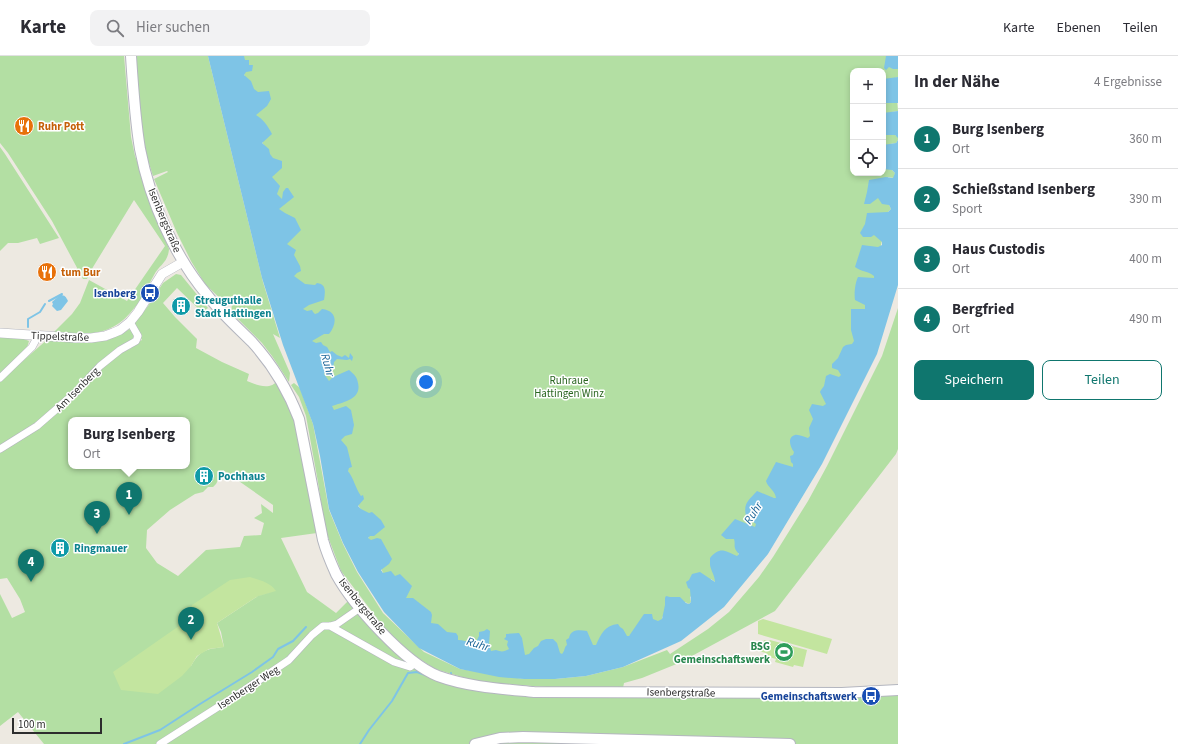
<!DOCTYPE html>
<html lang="de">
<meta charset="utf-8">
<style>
body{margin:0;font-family:"Source Sans 3",sans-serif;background:#f2f2f3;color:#2b2b33}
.controls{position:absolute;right:12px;top:12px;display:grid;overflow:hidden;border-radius:8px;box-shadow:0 2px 6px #0003}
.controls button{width:36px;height:36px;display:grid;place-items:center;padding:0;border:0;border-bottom:1px solid #e1e1e2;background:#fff;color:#2b2b33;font:20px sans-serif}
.scale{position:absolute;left:12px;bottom:10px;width:90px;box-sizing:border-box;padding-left:4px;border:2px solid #2d2d2d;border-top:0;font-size:11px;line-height:14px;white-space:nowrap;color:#2d2d2d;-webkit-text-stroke:3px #fff;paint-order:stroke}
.you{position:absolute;left:426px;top:326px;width:14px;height:14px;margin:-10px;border:3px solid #fff;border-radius:50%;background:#1a73e8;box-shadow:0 0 0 6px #1a73e833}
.badge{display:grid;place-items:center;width:26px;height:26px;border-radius:50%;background:#0f766e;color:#fff;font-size:13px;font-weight:700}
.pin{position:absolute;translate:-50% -33px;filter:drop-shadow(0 1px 2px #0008)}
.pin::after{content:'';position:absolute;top:21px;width:14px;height:12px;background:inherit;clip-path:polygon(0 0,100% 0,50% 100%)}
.popup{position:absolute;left:68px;top:361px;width:122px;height:52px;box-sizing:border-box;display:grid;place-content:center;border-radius:8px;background:#fff;filter:drop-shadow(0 1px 3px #0005);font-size:13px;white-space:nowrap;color:#7c7c81}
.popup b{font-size:15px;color:#2b2b33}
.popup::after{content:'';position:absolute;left:50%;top:100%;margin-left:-8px;border:8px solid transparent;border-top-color:#fff}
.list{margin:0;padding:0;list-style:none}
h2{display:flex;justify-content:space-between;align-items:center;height:52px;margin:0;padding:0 16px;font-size:17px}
h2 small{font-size:13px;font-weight:400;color:#7c7c81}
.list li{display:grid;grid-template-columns:26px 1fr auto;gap:12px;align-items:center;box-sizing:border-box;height:60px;padding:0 16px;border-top:1px solid #e1e1e2}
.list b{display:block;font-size:15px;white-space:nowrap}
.list p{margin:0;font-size:13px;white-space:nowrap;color:#7c7c81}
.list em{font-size:13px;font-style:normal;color:#7c7c81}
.actions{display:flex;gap:8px;padding:12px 16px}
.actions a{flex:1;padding:9px 0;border:1px solid #0f766e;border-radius:8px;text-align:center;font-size:14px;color:#0f766e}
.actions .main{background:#0f766e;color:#fff}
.icon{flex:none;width:22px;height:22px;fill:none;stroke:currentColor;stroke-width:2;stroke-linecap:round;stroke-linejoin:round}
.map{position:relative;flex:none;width:898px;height:688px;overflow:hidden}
header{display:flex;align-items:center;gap:24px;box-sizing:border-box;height:56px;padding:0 20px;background:#fff;border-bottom:1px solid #e1e1e2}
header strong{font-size:19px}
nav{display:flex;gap:22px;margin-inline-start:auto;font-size:14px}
.search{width:280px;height:36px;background:#f2f2f3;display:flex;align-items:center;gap:10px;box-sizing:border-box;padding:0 14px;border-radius:8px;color:#7c7c81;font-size:15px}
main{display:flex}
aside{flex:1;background:#fff}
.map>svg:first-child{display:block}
</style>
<header>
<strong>Karte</strong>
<div class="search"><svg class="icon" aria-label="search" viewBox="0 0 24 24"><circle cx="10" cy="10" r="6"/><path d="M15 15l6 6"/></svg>Hier suchen</div>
<nav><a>Karte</a><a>Ebenen</a><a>Teilen</a></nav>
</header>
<main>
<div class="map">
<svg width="898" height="688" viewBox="0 0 898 688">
<rect width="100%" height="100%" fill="#ede9e1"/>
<path fill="#b3dfa3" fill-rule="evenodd" d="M0 0H124L131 81 135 100 169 193C168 207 159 209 154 219 149 227 146 236 141 244 138 248 134 252 131 256 110 281 85 279 54 276L72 258 80 247 89 224 127 245 165 190 134 144 90 216 87 223H83L52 165 8 97 0 87Z
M136 0H208L263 226 280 282 273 278 290 317 289 326 272 300 262 287 232 257C231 250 232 244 238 241L236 239 232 240 225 247 205 228 191 205 177 177 154 123 168 116 167 115 153 120 145 95 140 60Z
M239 0H898L896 13H898V21L895 22 898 55 892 56 890 79H895L898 81V84L896 87 890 88 892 114 895 117 894 122 888 121 889 149 891 153 888 156 881 189 877 215 862 280 796 424 738 497 739 498 737 501 715 523V526L711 523 690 541 691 546 689 548 685 546 662 561V564L629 580 599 593 541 602 477 595 426 566 383 517 370 484 368 483 369 480 360 452 358 449 359 448 342 397 296 230 266 97 264 89 262 87 263 86ZM853 15H883V117H853Z
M0 91 5 98 59 182 40 188 37 182 18 187H8L0 195Z
M176 218 181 219 208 252 202 256 177 232 163 247 175 261 197 283 196 292 222 306 249 318 247 325C257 329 270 335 278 324L296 366 317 477 281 482 307 536 336 557 349 544 425 619 516 639 576 642 635 640 782 642 857 640 898 636V688H44L18 656 0 670V538L12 562 25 556 20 543 7 522 0 523V395L38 371 102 310 121 296 130 293 136 287 142 284 134 268 148 250 163 227ZM71 364H187V410H71ZM223 414 273 449V457L261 448 262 457 254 462 264 467 261 479 244 480 240 491 206 494 178 520 157 507 146 492 147 474 170 454 195 438 203 436 208 431H213L216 428ZM276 535 258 540 217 567 221 576 224 591C206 593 200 594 191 610L179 570 189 560Z
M898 252V393L896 398 775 555 679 607 642 622 624 627 623 632 546 631 479 626 435 613 409 596 383 570 341 515 325 473 318 426 306 360 299 341 291 329 294 327 300 332 313 368 329 454 343 488 357 516 383 557 424 596 460 613 524 623H555L586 620 623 611 667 594 670 598 708 573 729 556 759 521 773 501 808 445 827 410 882 300Z
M130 273 134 277 133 282 75 335 37 367 0 390V325L41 289 48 283 77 285H106Z
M0 281 21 282 29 285 27 292 0 318Z"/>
<path fill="#c3e59f" d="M250 521C259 524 270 526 276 535L258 540 217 567 224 591 209 593 197 600 191 610 182 620 158 638 121 634 113 616 179 570 189 560 192 549 230 524Z
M763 563 832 583 827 598 758 578V565Z
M764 584 769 585 770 584 807 594 803 611 794 609 793 611 775 606 776 603 766 600V597L755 594 758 585 763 587Z"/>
<path fill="#7ec4e6" d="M208 0H244L245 4H249V9H253L252 15 246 16 244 19 251 25 254 33 258 36 269 35 271 43 267 50 256 59C263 63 268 70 272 78L262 87 269 93 270 98 273 102 282 105V112L272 121 280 130 277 138 282 143 283 136 286 132H288L294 141 279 153 285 157 295 162 301 174 287 188 296 194 294 199 300 210 301 215 297 217 294 220 305 228 315 229 317 227C327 228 325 237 324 244L309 249 303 253 307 255 312 254 313 256 315 258 318 257 322 253C338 255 337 268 329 278H324L312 285 316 287 321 286 323 289 327 291 330 296 332 295 337 299 342 301 345 299 349 302 350 297 353 301 352 305 350 303 347 304 337 303 334 306 333 313 326 315 324 318 329 325 333 321 349 314C354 318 357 321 358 327 362 343 343 346 332 350L334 354 346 350 351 354 354 369 352 378 345 380 341 384 347 391 352 411 349 412 348 415C354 423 355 431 361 440L363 439 364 443 358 450 361 453 369 457 372 456 381 464 385 471 374 480H370L368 482 371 484 377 482 381 483 392 503 389 508 381 514 383 517 391 515 395 520 400 518 412 530 406 542H413L431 556 432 559 431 567 438 568 447 576 456 577 458 580V584C464 584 468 587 474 586L475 589 477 591 478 588 477 584 479 580V576L484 575 487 573 490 575 489 588 491 595 496 594C501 596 504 596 509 593L507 589 508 585 504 583 506 581V578L519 577 522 582 525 599 529 598 534 592 538 590 541 585 546 583H553L557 587 560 597 562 598C565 595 564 591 567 589L566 584 569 582C571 573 579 574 587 575L593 589H596C601 578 605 569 618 568L620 571 623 573 627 580H629L644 558H652L653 563 658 565 662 563 665 549V542L666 540 670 541H680L686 547 689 548 691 546 690 533 688 532 686 526 689 524 692 518 700 516 715 526C715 520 711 515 710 509 710 507 710 504 710 502 720 490 725 495 737 500L739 498C732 491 736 489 734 483H726L721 479 735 463 755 471 756 468 746 460C743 447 749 444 757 435L774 442H776C775 434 768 432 766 425L776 406 793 411V408L791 406 790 400 793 399 794 396C790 391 787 381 795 379 798 378 804 381 808 382L810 380 809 372 813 363 809 354 812 348 823 350 826 348 820 336 821 334 824 330 826 320 830 318 839 321 841 319 838 314 832 312V308L838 302 843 291 846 289 852 288 854 285 851 274V253H865V249L855 244C854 238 855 227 858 221L874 222V220C869 215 861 216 855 211L862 189 878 191 882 189V186L874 179 871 181H863L860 177 865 168 867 157 888 156 891 153 889 149 882 148 878 142 870 148H864L867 136 869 124 886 121 893 122 895 117 892 114 883 113V89L896 87 898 84V229L877 298 822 408 768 498 724 551 681 585 623 611 586 620 555 623H524L499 621 460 613 419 592 384 556 358 516 343 487 329 453 320 400 313 368 283 289 262 222Z
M886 0H898V13H893L889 11 886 14 884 12Z
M898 21V47H883V23Z
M898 55V82L895 79H883V57Z
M60 239C65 239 66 241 68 245L61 254 57 255 52 250 53 248 52 246Z"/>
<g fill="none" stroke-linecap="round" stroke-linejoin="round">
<path stroke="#7ec4e6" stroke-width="2" d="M49 245 62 238
M28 271V263L40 256 45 248
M451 618V617
M124 688 160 674 200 648 252 616 273 601 278 593 293 585 306 571
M360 688 369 674 392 645 408 617 417 616 428 620"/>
<g stroke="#b4b6bf" stroke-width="8">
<path id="minor" d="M0 322 32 291 38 280
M0 393 37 370 76 336 100 310 120 294 136 285 138 280 130 266
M330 570 394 606 410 611 415 607
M160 688 243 635 289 604 312 579 323 570H330L337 568 360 552"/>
</g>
<g stroke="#b4b6bf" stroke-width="10">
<path id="tertiary" d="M0 277 77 282H91L105 280 113 277 120 274 130 266 138 256 162 218 183 206"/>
</g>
<g stroke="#b4b6bf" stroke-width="12">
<path id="secondary" d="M131 0C133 31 135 63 140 93 150 145 174 200 208 240 221 257 237 271 252 286 273 309 288 334 299 363L323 484C326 495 331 507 336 518 353 549 405 607 438 620 468 631 503 633 534 636L842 637 898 634
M475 688 500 682 523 681 790 688"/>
</g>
<use href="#minor" stroke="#fff" stroke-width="7"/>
<use href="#tertiary" stroke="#fff" stroke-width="9"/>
<use href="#secondary" stroke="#fff" stroke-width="10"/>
</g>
<defs>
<g id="restaurant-disc" transform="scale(1)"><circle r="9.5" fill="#e8710a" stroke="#fff"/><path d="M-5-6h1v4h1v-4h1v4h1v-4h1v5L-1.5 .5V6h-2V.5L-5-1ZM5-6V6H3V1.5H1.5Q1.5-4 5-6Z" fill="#fff"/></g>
<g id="bus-disc" transform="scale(1)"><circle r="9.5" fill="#1a4fb4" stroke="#fff"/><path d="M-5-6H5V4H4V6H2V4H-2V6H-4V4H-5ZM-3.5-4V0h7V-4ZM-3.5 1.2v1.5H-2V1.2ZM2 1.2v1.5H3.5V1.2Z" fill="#fff"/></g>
<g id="building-disc" transform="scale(1)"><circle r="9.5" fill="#0f9aa8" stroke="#fff"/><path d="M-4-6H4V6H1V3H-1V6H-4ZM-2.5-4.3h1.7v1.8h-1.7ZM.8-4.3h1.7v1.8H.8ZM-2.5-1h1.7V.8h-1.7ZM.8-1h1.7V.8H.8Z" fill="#fff"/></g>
<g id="stadium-disc" transform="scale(1)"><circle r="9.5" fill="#2e9e5b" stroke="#fff"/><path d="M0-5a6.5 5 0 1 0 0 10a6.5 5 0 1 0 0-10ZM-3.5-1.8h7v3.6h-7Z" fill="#fff"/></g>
</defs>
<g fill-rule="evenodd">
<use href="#restaurant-disc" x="24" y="70"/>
<use href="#restaurant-disc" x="47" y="216"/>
<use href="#bus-disc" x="150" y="237"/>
<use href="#building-disc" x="181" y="250"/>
<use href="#building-disc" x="204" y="420"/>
<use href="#building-disc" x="60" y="492"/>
<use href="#stadium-disc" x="784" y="596"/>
<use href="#bus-disc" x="871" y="640"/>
</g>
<g text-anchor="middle" stroke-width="3" stroke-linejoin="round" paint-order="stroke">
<g font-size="11" font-weight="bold" fill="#c56008" stroke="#fff" text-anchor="start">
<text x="38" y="74">Ruhr Pott</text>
<text x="61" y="220">tum Bur</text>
</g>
<g font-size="11" fill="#2d2d2d" stroke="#fff">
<text transform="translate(165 164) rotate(67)" y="4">Isenbergstraße</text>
<text transform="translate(60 280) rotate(2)" y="4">Tippelstraße</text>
<text transform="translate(77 333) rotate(-45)" y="4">Am Isenberg</text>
<text transform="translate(363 550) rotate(51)" y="4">Isenbergstraße</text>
<text transform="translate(248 631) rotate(-33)" y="4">Isenberger Weg</text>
<text transform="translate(681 636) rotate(1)" y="4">Isenbergstraße</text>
</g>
<g font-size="11" font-weight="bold" fill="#164399" stroke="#fff" text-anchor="end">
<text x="136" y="241">Isenberg</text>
<text x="857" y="644">Gemeinschaftswerk</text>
</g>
<g font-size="11" font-weight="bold" fill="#0d838f" stroke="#fff" text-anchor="start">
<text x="195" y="248">Streuguthalle<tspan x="195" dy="13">Stadt Hattingen</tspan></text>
<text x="218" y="424">Pochhaus</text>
<text x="74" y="496">Ringmauer</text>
</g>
<g font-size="11" fill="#2b6621" stroke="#fff">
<text x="569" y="328">Ruhraue<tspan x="569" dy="13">Hattingen Winz</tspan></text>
</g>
<g font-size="11" font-weight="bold" fill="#27864d" stroke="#fff" text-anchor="end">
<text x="770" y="594">BSG<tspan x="770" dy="13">Gemeinschaftswerk</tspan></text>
</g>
<g font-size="12" font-style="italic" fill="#196396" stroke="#fff">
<text transform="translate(328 309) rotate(75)" y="4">Ruhr</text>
<text transform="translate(753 457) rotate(-57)" y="4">Ruhr</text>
<text transform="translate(478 588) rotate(17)" y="4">Ruhr</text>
</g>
</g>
</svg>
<div class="controls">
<button>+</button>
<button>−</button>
<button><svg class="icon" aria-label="locate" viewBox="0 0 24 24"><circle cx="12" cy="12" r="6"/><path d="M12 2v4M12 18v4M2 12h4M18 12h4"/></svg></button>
</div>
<div class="scale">100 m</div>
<div class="you"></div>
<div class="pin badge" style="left:129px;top:459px">1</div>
<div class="popup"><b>Burg Isenberg</b>Ort</div>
<div class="pin badge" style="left:191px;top:584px">2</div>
<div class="pin badge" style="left:97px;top:478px">3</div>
<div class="pin badge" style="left:31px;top:526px">4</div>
</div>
<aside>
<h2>In der Nähe<small>4 Ergebnisse</small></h2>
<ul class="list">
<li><span class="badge">1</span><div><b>Burg Isenberg</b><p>Ort</p></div><em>360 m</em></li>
<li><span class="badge">2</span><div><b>Schießstand Isenberg</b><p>Sport</p></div><em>390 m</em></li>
<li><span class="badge">3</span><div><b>Haus Custodis</b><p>Ort</p></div><em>400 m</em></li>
<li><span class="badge">4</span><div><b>Bergfried</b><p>Ort</p></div><em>490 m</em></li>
</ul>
<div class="actions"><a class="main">Speichern</a><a>Teilen</a></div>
</aside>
</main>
